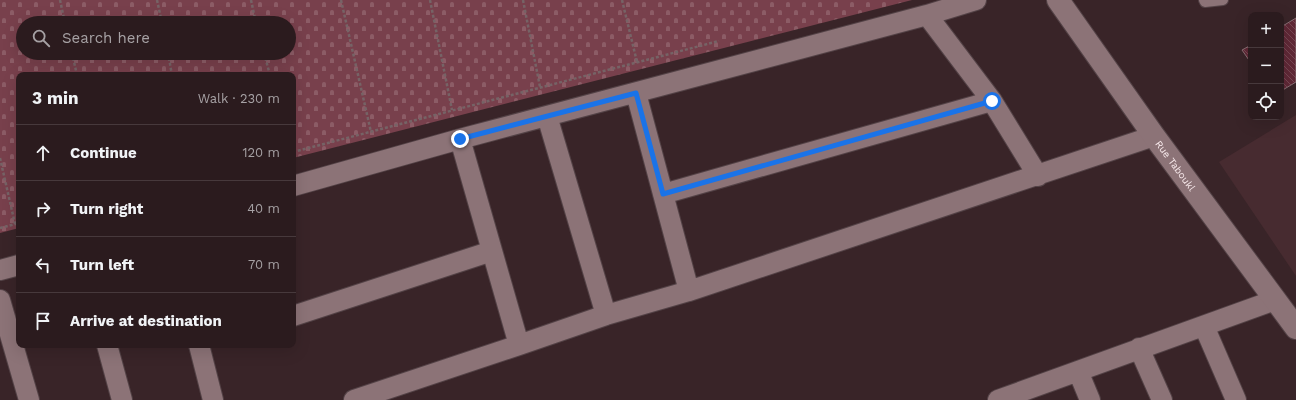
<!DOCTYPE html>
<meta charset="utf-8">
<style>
body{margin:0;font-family:"Work Sans",sans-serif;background:#37282b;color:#f1f3f6}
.controls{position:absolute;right:12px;top:12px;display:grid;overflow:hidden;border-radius:8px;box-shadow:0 4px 16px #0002}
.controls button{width:36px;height:36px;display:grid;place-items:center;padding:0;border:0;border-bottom:1px solid #47393c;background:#2b1b1e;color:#f1f3f6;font:20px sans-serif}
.stop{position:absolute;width:12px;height:12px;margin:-9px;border:3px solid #1a73e8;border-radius:50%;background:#fff}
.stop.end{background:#1a73e8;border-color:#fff;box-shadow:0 1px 4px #0008}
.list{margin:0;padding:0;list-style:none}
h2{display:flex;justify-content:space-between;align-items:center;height:52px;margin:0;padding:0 16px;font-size:17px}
h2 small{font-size:13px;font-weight:400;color:#a6a1a4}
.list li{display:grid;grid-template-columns:26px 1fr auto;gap:12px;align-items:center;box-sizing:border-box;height:56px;padding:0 16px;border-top:1px solid #47393c}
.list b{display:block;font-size:15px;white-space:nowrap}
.list em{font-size:13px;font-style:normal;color:#a6a1a4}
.icon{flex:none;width:22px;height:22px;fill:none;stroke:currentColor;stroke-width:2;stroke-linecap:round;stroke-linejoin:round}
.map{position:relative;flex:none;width:1296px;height:400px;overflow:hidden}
.search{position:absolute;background:#2b1b1e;box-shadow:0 4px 16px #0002;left:16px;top:16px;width:280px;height:44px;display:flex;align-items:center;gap:10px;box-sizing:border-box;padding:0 14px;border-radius:22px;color:#a6a1a4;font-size:15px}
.panel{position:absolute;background:#2b1b1e;box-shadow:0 4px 16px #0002;left:16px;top:72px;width:280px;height:276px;border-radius:8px}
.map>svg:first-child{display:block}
</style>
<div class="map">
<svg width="1296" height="400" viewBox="0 0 1296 400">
<defs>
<pattern id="cemetery-stones" width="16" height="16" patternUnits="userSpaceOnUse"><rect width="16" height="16" fill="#78404c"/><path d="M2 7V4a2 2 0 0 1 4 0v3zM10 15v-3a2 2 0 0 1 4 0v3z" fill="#8c5c66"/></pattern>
<pattern id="building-back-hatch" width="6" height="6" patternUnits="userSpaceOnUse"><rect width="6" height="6" fill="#602836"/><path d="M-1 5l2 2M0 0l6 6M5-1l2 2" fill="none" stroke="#784753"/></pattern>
</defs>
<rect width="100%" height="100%" fill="#392428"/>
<path fill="#472b30" d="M1296 115V276L1219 162Z"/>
<path fill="url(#cemetery-stones)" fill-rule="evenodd" d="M0 0H912L293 158V75H19V228L0 233ZM23 23H289V53H23Z"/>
<path fill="url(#building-back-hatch)" stroke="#886e73" d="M1296 18V82L1281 91V27Z
M1251 45V63L1242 50Z"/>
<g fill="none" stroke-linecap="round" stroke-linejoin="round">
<g stroke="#534246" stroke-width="12">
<path id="service" d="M1204 0 1205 2 1223 0"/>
</g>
<g stroke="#534246" stroke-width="22">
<path id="minor" d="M927 15 992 101 1038 176
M636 93 689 291
M547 116 606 315
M460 139 519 345
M293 186 460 139 927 15 976 0
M663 194 992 101
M0 270 19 265
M0 300 29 400
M293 316 492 251
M1204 326 1236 400
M107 345 122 400
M199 345 213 400
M1139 348 1162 400
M1078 371 1090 400
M354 400 519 345 606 315 689 291 1154 136
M998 400 1275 300"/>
</g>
<g stroke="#534246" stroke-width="24">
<g id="tertiary">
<path id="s1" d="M1058 0 1154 136 1296 328"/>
</g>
</g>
<path stroke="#766366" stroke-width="2.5" stroke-dasharray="3 2" stroke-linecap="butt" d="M60 0 65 23
M157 0 162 23
M251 0 256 23
M341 0 371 132
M430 0 452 110
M523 0 540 87
M622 0 637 62
M72 53 77 75
M168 53 172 75
M264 53 270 75
M293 152 719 41
M0 158 15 224
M0 228 19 223"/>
<use href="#service" stroke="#8c7377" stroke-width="10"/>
<use href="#minor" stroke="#8c7377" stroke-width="20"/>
<use href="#tertiary" stroke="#8c7377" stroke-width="22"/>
</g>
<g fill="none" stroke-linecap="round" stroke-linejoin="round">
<path stroke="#1a73e8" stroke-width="5" d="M460 139 636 93 663 194 992 101"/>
</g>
<g text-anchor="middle" stroke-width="4" stroke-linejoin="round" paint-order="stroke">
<g font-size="10" fill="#f9ebed" stroke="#1a1012">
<text dy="4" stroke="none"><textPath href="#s1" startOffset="203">Rue Taboukl</textPath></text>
</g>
</g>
</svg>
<div class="controls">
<button>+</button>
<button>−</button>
<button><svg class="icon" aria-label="locate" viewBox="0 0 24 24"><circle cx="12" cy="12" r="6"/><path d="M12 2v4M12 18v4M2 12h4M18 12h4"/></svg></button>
</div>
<div class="stop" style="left:992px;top:101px"></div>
<div class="stop end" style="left:460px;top:139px"></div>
<div class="search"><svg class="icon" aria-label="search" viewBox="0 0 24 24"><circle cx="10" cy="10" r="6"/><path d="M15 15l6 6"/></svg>Search here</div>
<section class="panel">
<h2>3 min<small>Walk · 230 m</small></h2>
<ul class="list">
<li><svg class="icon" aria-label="ahead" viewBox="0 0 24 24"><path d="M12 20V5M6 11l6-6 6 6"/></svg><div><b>Continue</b></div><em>120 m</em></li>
<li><svg class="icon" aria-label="right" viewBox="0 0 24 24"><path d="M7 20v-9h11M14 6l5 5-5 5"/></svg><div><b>Turn right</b></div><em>40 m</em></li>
<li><svg class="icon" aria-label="left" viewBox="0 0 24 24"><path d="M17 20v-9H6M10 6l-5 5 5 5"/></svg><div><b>Turn left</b></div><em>70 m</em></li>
<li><svg class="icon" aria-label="arrive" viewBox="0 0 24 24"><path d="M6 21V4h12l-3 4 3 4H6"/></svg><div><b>Arrive at destination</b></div></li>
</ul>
</section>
</div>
